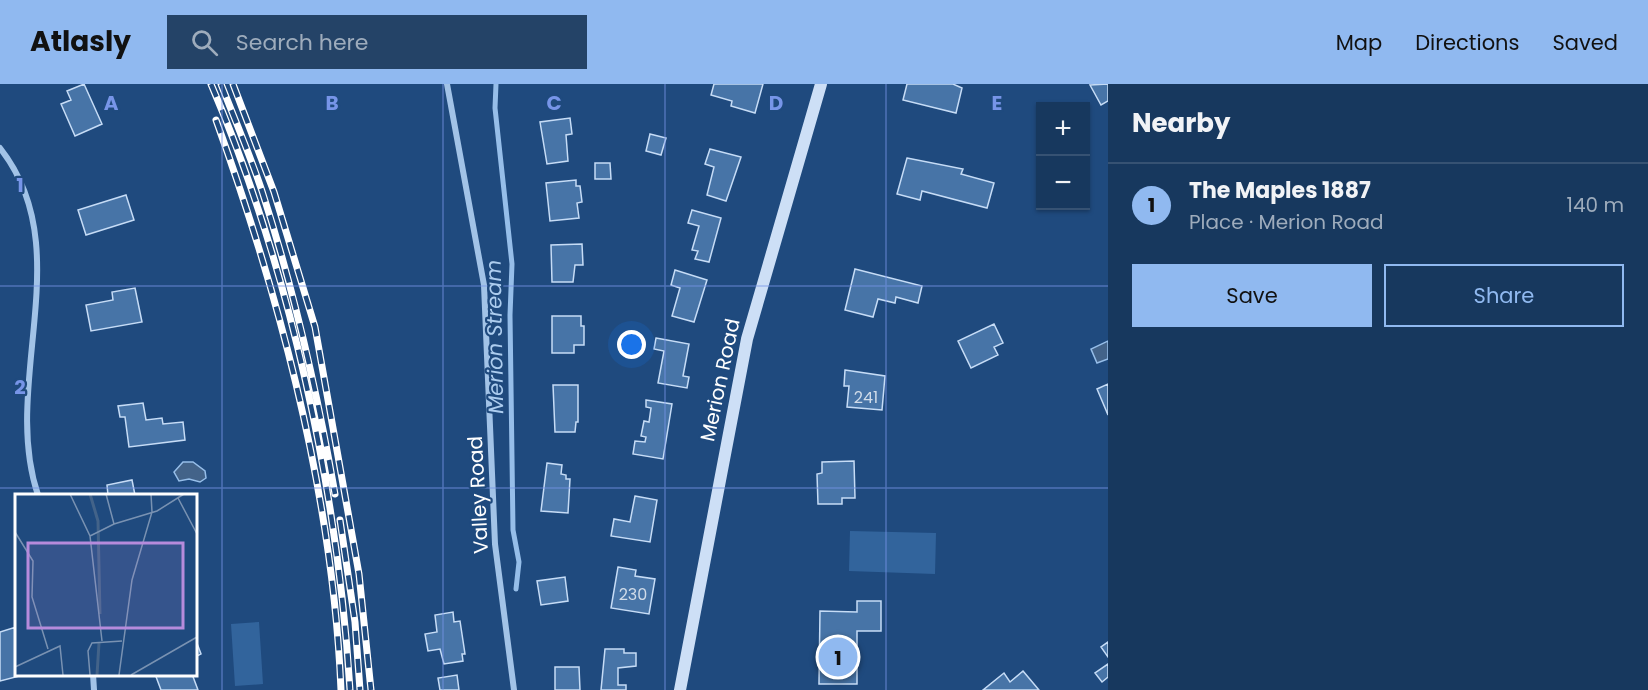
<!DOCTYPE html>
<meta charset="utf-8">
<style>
body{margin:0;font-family:Poppins,sans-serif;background:#244367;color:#f1f3f6}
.controls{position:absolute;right:18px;top:18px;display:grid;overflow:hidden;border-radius:0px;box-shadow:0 2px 4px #0004}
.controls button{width:54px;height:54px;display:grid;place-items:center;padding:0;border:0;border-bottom:2px solid #365273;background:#17385e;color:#f1f3f6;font:30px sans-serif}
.you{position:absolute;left:632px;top:261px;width:21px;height:21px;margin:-15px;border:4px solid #fff;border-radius:50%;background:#1a73e8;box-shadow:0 0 0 9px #1a73e833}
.badge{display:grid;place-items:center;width:39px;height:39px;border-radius:50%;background:#90b9f0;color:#111;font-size:20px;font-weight:700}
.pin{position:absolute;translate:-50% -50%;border:3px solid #fff;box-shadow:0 2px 6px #0006}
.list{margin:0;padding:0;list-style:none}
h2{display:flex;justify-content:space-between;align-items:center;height:78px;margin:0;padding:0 24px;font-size:26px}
h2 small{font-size:20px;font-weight:400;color:#9eacbc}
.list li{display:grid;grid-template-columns:39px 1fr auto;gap:18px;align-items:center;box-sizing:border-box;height:84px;padding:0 24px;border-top:2px solid #365273}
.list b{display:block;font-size:22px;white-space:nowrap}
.list p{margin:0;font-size:20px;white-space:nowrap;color:#9eacbc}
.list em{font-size:20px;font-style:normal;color:#9eacbc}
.actions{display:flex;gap:12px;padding:18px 24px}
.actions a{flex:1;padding:14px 0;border:2px solid #90b9f0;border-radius:0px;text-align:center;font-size:21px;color:#90b9f0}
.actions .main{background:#90b9f0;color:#111}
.icon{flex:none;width:33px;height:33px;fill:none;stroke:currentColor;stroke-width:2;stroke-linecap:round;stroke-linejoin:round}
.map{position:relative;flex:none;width:1108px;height:606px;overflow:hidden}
header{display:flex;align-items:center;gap:36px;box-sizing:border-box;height:84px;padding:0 30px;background:#90b9f0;color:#111}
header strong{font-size:28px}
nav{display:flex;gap:33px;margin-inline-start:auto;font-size:21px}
.search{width:420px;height:54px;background:#244367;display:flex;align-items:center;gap:15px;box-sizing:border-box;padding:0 21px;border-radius:0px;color:#9eacbc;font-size:22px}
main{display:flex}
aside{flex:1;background:#17385e}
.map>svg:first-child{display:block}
</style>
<header>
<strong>Atlasly</strong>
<div class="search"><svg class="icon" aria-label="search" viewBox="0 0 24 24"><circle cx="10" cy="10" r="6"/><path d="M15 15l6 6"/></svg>Search here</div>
<nav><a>Map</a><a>Directions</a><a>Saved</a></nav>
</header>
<main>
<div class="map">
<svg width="1108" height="606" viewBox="0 0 1108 606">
<rect width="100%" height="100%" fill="#1f4a7e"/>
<path fill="#32649c" d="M850 447 936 449 935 490 849 487Z
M259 538 263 600 235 602 231 540Z"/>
<path fill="#436389" stroke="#96bee9" stroke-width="1.5" d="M1108 257V275L1097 279 1091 265Z
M183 378H193L205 387 206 394 200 398 189 395 179 397 174 388Z"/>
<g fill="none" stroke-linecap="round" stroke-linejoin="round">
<path stroke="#96bee9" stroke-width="5" d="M496 0 495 24 512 180 510 231 513 446 519 478 516 505"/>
</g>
<path fill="#4774a7" stroke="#c6dcf6" stroke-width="1.5" d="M84 0 102 40 75 52 61 20 71 16 67 7Z
M714 0H763L755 29 731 22 732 17 711 11Z
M907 0H953L962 4 956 29 903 16Z
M1108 0V17L1101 21 1090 1Z
M570 34 572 50 566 51 568 77 547 80 540 38Z
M650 50 666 54 661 71 646 67Z
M710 65 741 73 726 117 707 111 714 83 705 80Z
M907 74 963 85 961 90 994 99 987 124 922 107 920 116 897 110Z
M595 79H610L611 95H595Z
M576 96V102H580L582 118 577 119 579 134 550 137 546 99Z
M126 111 134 136 86 151 78 126Z
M692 126 721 134 709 178 695 175 698 167 692 166 699 142 688 139Z
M582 160 583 181H575L573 198H552L551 161Z
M855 185 922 202 918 219 896 213 895 219 878 215 873 233 845 226Z
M675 186 707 196 694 238 672 232 680 204 671 201Z
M135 204 142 238 91 247 86 221 113 216 112 208Z
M552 232H581V242H584V261H574V269H552Z
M994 240 1003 259 994 263 998 271 971 284 958 257Z
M656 254 689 260 683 292 689 293 687 304 658 299 664 267 654 265Z
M845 286 885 292 882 326 847 323 849 302H844Z
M1108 300V331L1097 305Z
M553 301H578V338H576L575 348H555Z
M646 316 672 320 663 375 633 370 635 357 645 358 646 353 641 352 644 337 649 338 651 324 646 323Z
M143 319 146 336 162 334 163 340 183 338 185 356 129 363 125 333H120L118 322Z
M854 377 855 414H842V420H818L817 390 822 389V378Z
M547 379 562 381 561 390 566 391V395H570L568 429 541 427Z
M132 396 135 411H108L107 401Z
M635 412 657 416 650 458 611 452 614 435 630 438Z
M618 483 636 486 635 492 655 495 649 530 611 524Z
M565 493 568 517 541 521 537 497Z
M857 517H881V547H857V600H819L820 527 857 528Z
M453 528 454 538 460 537 465 570H462L463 577 444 580 440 565 428 567 425 550 437 548 435 531Z
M16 543V590H27L0 597V548Z
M195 554 201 570 195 573Z
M1108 558V573L1101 563Z
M605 565H624V569H636V582L618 584V601H626V606H601Z
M1108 580V593L1102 598 1095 589Z
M555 583H579L580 606H555Z
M1023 587 1039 606H983L1004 589 1010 598Z
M155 590H192L198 606H161Z
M457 591 459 606H440L438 594Z"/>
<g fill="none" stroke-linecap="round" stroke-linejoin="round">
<path stroke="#a2c3e7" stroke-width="6" d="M447 0 484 201 495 460 514 606
M0 64C80 165 0 299 38 411
M93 590 94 606"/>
<path stroke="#cddff6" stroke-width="12" d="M680 606 747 255 821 0"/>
<g stroke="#fff" stroke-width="7">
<path id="rail" d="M211 0C290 184 338 407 350 606
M221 0C235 36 250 71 262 107 294 206 317 307 335 410
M233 0 274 108 315 243 359 490 371 606
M216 36C281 216 333 414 341 606
M340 436 355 538 360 606"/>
</g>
<use href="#rail" stroke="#1f4a7e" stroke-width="4.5" stroke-dasharray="14" stroke-linecap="butt"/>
</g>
<path fill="none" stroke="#7795e8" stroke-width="1.5" stroke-opacity="0.55" d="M222 0V606M443 0V606M665 0V606M886 0V606M0 202H1108M0 404H1108"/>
<g text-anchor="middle" stroke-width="4.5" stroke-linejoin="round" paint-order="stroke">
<g font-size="16" fill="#d1dce9">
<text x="866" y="319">241</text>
<text x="633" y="516">230</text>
</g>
<g font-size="20" fill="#fff" stroke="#1f4a7e">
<text transform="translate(720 296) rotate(-78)" y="7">Merion Road</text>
<text transform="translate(478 411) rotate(-93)" y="7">Valley Road</text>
</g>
<g font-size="21" font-style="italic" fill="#adcdef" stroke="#1f4a7e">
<text transform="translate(495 253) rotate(-91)" y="7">Merion Stream</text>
</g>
</g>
<g transform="translate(15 410)">
<rect width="182" height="182" fill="#1f4a7e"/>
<path fill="none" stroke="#436389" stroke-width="3" d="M75 0 83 27 85 120M82 181 84 149"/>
<path fill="none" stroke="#7992b2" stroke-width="1.5" d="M55 0 75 42 87 147M91 0 99 30M163 4 182 40M0 38 18 67 17 103 33 155M75 42 99 30 142 17 169 0M0 173 45 152 48 181M75 181 73 157 77 149 107 147M104 181 117 86 137 18 136 0M116 181 182 143"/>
<path fill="#b68bdc" fill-opacity="0.15" stroke="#b68bdc" stroke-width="3" d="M13 49H168V134H13Z"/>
<rect width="182" height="182" fill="none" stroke="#fff" stroke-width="3"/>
</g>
<g font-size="20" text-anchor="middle" font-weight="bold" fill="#7795e8" stroke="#1f4a7e" stroke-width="4.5" stroke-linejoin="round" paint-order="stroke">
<text x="111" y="26">A</text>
<text x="332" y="26">B</text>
<text x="554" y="26">C</text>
<text x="776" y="26">D</text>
<text x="997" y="26">E</text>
<text x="20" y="108">1</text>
<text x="20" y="310">2</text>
</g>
</svg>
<div class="controls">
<button>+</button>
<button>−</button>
</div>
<div class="you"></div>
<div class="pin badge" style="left:838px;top:573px">1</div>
</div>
<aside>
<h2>Nearby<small></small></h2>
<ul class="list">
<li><span class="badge">1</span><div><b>The Maples 1887</b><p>Place · Merion Road</p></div><em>140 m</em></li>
</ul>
<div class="actions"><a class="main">Save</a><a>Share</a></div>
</aside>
</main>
